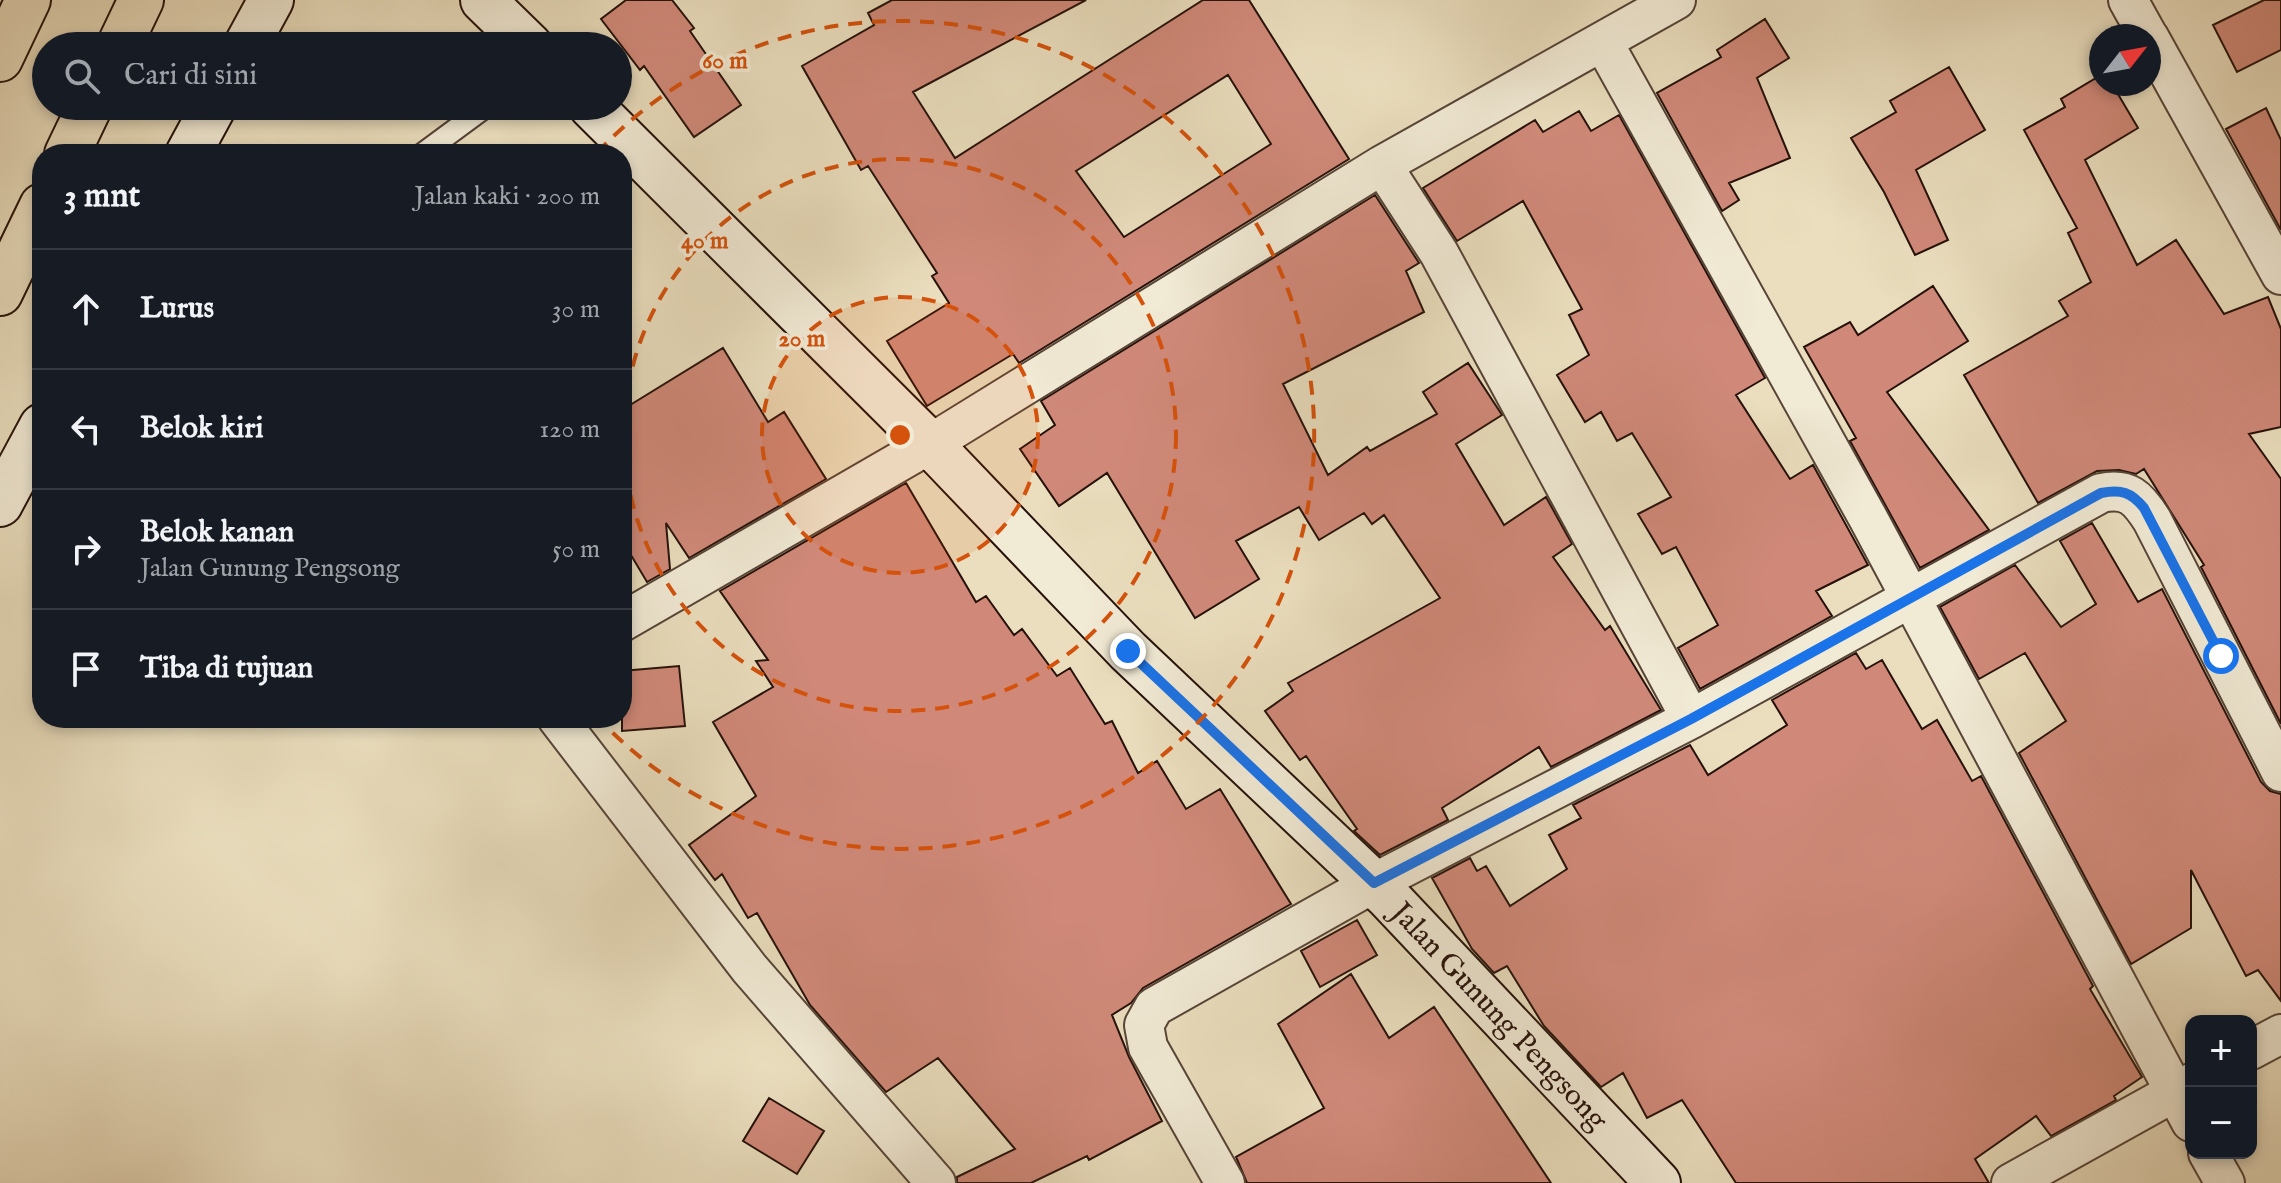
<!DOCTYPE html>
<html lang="id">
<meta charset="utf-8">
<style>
body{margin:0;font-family:"IM FELL English",serif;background:#20242c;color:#f1f3f6}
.controls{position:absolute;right:24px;bottom:24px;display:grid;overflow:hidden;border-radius:16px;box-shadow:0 4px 12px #0003}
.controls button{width:72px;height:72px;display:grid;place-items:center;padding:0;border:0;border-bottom:2px solid #363941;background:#171b24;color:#f1f3f6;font:40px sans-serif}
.compass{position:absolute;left:2089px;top:24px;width:72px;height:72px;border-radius:50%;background:#171b24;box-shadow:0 4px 12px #0003;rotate:59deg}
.stop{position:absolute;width:24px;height:24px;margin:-18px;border:6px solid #1a73e8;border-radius:50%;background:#fff}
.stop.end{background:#1a73e8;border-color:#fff;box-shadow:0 2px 8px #0008}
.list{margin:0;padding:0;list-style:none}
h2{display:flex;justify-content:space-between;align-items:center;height:104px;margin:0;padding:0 32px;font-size:34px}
h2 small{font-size:26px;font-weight:400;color:#9ea1a6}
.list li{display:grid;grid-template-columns:52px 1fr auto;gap:24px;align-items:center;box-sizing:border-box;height:120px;padding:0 32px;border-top:2px solid #363941}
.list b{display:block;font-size:30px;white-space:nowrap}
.list p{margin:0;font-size:26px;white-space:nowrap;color:#9ea1a6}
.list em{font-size:26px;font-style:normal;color:#9ea1a6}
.icon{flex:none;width:44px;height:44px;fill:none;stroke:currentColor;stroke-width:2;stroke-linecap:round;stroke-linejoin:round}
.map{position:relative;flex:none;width:2281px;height:1183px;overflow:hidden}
.search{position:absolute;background:#171b24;box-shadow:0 4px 12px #0003;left:32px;top:32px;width:600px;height:88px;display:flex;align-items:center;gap:20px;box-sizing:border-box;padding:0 28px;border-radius:44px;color:#9ea1a6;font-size:30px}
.panel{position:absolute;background:#171b24;box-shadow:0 4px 12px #0003;left:32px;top:144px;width:600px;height:584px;border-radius:32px}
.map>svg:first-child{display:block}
</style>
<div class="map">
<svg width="2281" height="1183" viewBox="0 0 2281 1183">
<rect width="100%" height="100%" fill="#eadebe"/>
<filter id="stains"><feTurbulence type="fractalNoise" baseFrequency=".0025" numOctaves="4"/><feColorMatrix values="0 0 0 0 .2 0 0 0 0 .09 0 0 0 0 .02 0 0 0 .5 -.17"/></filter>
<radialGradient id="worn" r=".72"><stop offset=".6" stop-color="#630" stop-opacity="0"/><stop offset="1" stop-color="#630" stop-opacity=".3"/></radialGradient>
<path fill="#d08979" stroke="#25110a" stroke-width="2" fill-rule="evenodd" d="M626 0H672L694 28 690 31 741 105 694 137 644 66 640 70 601 19Z
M892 0H1086L913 92 955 158 1203 0H1249L1349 159 1019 363 1013 354 927 406 887 341 949 303 932 276 937 273 868 166 861 170 802 66 874 25 868 13ZM1228 75 1271 144 1124 237 1076 171Z
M2264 0H2281V50L2237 72 2213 25Z
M1765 19 1789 58 1757 78 1790 158 1729 183 1739 200 1722 211 1657 93 1721 57 1717 50Z
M1949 67 1985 130 1916 170 1948 240 1915 255 1884 192 1851 138 1896 112 1890 101Z
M2101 75V84H2112L2138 128 2085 160 2137 265 2176 240 2224 314 2268 297 2281 329V427L2249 434 2281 479V724L2201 567 2204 565 2144 469 2136 474 2119 470 2097 471 2038 503 1964 375 2068 316 2059 301 2091 282 2068 233 2077 228 2024 130 2065 107 2061 99Z
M2266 108 2281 140V230L2226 129Z
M1579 111 1591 131 1619 115 1765 378 1736 395 1790 479 1813 465 1868 565 1816 591 1832 616 1700 689 1678 648 1718 625 1676 547 1662 554 1638 514 1671 497 1632 433 1617 441 1601 412 1585 422 1557 375 1589 355 1569 315 1582 309 1523 201 1457 241 1423 188 1535 120 1543 132Z
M1375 195 1419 263 1406 271 1424 312 1283 384 1328 475 1367 447 1370 451 1437 414 1423 392 1468 363 1502 415 1456 444 1504 525 1546 497 1572 544 1553 557 1605 630 1610 626 1661 710 1551 767 1539 747 1442 808 1448 820 1380 855 1354 831 1357 829 1306 756 1300 760 1265 711 1293 691 1288 683 1440 598 1384 515 1372 524 1364 513 1319 540 1299 507 1236 541 1259 579 1195 618 1107 473 1059 506 1020 449 1055 425 1041 401Z
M1933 286 1968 341 1887 392 1989 530 1920 568 1850 441 1856 438 1804 347 1850 322 1858 335Z
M723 348 768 422 784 412 826 479 689 558 666 523 670 569 647 582 622 540V410Z
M906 483 976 602 986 596 1014 635 1022 629 1057 676 1070 668 1105 724 1112 721 1138 773 1157 761 1186 809 1220 789 1291 904 1143 988 1131 1003 1112 1015 1129 1057 1162 1121 1089 1160 1087 1156 1031 1183H957V1177L1015 1149 938 1058 886 1092 810 1005 757 913 748 918 722 874 715 880 689 845 756 796 713 722 773 687 756 661 768 660 720 591Z
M2092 523 2138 602 2162 589 2261 782 2270 791 2281 794V1001L2258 970 2246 976 2191 870V928L2131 964 2019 753 2066 721 2025 653 1979 679 1940 607 2015 565 2061 627 2096 604 2060 541Z
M1856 653 1866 669 1882 660 1922 729 1937 720 1972 781 1981 776 2093 986 2090 989 2142 1077 2114 1096 2116 1100 2051 1136 2036 1116 1975 1159 1989 1183H1736L1682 1100 1647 1118 1623 1073 1601 1087 1544 1026 1507 966 1494 973 1472 949 1432 878 1470 858 1477 871 1486 866 1510 906 1567 869 1549 835 1581 818 1573 805 1690 745 1708 775 1787 725 1772 700Z
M679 666 685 726 622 731V671Z
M1357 920 1377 955 1320 987 1301 951Z
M1351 974 1389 1038 1434 1007 1551 1183H1247L1236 1157 1324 1108 1278 1024Z
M769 1098 824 1131 797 1174 743 1141Z"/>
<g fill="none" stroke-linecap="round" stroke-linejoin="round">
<g stroke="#564437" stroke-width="24">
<path id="lane" d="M422 154 487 106"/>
</g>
<g stroke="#564437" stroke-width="42">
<path id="street" d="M2128 0 2148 36
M2149 37 2281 275
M1603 42 1868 518 2191 1122
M1382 165 1676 0
M622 622 930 444 1382 165 1439 253 1691 719
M557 718 749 968 936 1183
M2251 1050 2281 1034
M2208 1153 2225 1183
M1225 1183 1148 1047 1144 1025 1154 1007 1374 883 1691 719 2101 493C2128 487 2138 498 2152 520L2281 772
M2011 1183 2191 1083"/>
</g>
<g stroke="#25110a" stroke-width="48">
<g id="secondary">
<path d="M483 0 530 46"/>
<path d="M246 46 271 0"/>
<path id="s1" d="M591 106 930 444 1128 651 1387 896 1658 1183"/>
<path d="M188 154 214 106"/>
<path d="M0 504 42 426"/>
</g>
</g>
<g stroke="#25110a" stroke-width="48">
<path id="highway" d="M119 46 141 0
M0 59 28 0
M67 154 90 106
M0 293 42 206"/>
</g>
<use href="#lane" stroke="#f1ead5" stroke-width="20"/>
<use href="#street" stroke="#f1ead5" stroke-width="38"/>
<use href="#secondary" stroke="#f1ead5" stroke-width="44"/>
<use href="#highway" stroke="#eadebe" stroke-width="44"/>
</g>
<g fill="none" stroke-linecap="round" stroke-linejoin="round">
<path stroke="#1a73e8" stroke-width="10" d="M1128 651 1374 883 1691 719 2101 493C2121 489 2131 492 2144 508L2221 656"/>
</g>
<circle cx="900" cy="435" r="138" fill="#d4520c" fill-opacity=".12"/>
<g fill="none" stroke="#d4520c" stroke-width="4" stroke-dasharray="14 10">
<circle cx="900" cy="435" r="138"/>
<circle cx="900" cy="435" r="276"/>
<path d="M597 153A414 414 0 1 1 600 720"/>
</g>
<g text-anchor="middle" stroke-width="7" stroke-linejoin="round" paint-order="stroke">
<g font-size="30" fill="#25110a" stroke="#f1ead5">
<text dy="10" stroke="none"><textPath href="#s1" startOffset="1286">Jalan Gunung Pengsong</textPath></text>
</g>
</g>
<circle cx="900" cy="435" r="12" fill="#d4520c" stroke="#f1ead5" stroke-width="4"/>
<g font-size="24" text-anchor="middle" font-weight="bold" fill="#d4520c" stroke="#f1ead5" stroke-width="7" stroke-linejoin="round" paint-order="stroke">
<text x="725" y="68">60 m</text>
<text x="705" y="248">40 m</text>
<text x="802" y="346">20 m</text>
</g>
<rect width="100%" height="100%" filter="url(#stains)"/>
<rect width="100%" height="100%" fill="url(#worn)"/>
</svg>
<div class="controls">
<button>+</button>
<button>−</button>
</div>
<svg class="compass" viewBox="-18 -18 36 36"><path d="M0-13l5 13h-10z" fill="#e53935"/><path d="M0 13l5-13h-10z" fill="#9ea1a6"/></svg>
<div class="stop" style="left:2221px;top:656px"></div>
<div class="stop end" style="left:1128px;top:651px"></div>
<div class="search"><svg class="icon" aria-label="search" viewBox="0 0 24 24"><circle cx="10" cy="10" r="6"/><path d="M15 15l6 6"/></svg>Cari di sini</div>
<section class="panel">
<h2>3 mnt<small>Jalan kaki · 200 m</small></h2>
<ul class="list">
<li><svg class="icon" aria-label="ahead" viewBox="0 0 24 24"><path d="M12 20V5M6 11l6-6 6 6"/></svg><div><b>Lurus</b></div><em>30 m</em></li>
<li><svg class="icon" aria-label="left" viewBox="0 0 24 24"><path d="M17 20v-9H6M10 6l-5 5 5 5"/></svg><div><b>Belok kiri</b></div><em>120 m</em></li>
<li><svg class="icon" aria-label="right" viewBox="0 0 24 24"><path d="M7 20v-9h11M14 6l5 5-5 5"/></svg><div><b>Belok kanan</b><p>Jalan Gunung Pengsong</p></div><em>50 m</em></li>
<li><svg class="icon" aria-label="arrive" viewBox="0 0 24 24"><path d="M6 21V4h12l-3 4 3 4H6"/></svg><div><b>Tiba di tujuan</b></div></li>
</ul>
</section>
</div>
